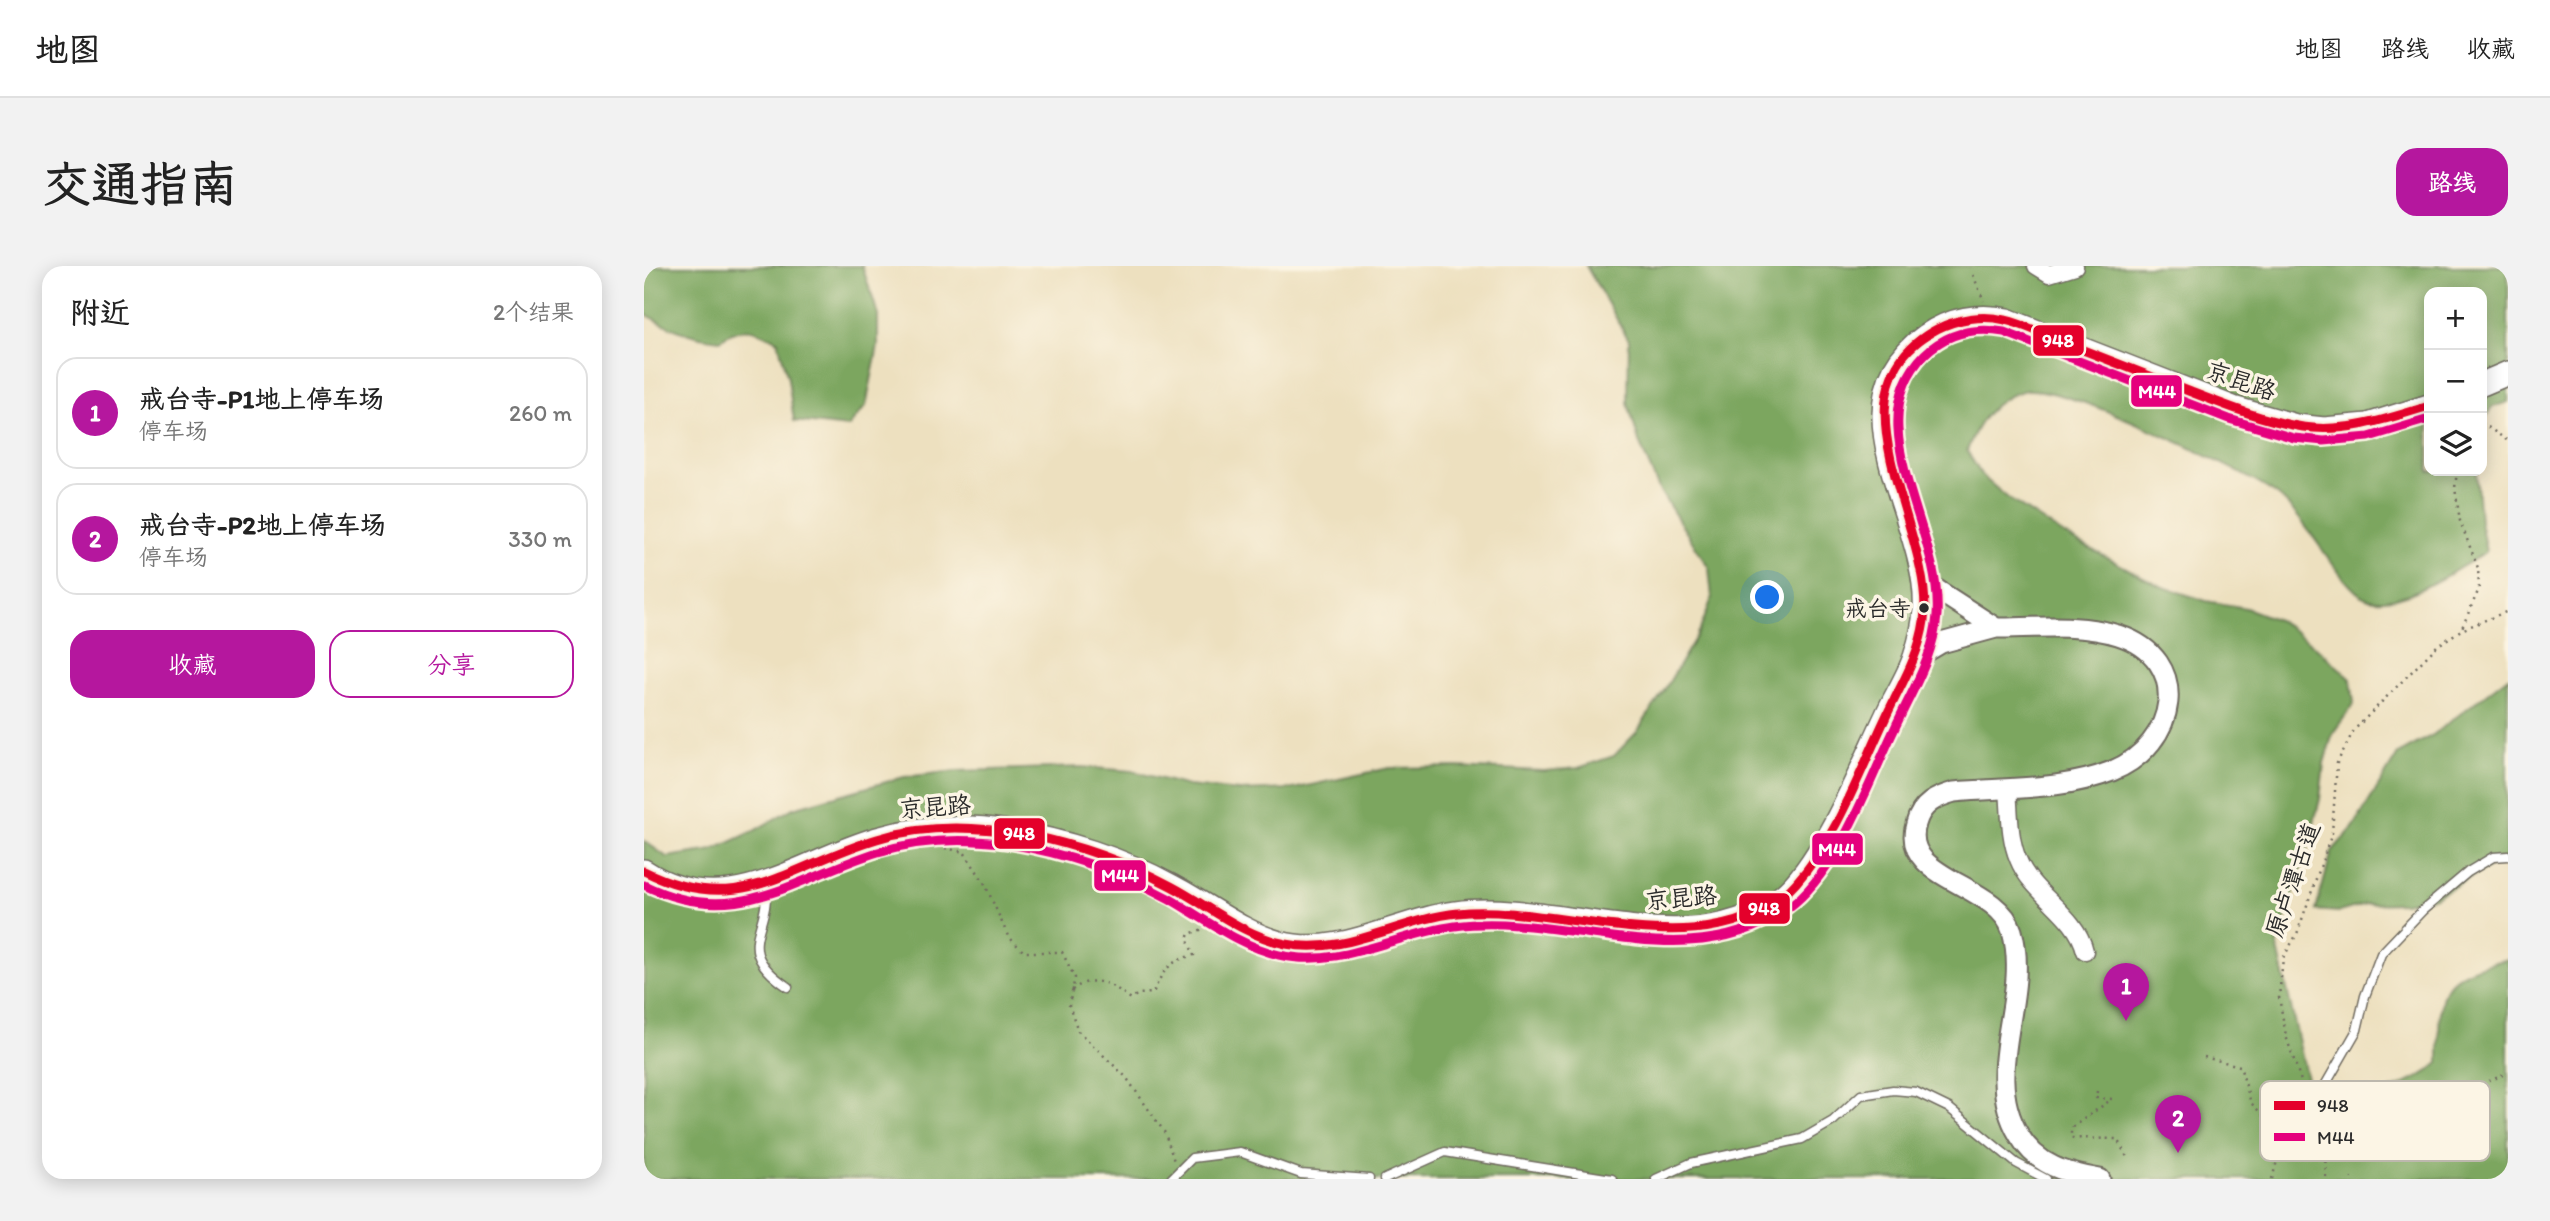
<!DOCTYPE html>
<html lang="zh">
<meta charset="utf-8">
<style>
body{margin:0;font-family:Itim,"LXGW WenKai TC",sans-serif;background:#f2f2f2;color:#222}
.controls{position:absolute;right:21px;top:21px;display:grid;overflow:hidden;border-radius:14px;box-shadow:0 4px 18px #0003}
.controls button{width:63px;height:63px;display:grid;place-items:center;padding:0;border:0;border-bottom:2px solid #e0e0e0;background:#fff;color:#222;font:35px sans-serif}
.you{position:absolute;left:1124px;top:332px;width:24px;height:24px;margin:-18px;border:5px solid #fff;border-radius:50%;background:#1a73e8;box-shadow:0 0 0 10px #1a73e833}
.badge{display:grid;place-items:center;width:46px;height:46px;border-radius:50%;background:#b5179e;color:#fff;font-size:23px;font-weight:700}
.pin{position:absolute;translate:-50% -58px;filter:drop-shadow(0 2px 4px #0008)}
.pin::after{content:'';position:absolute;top:37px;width:24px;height:21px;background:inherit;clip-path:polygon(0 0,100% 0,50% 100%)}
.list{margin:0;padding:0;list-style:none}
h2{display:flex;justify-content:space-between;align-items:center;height:91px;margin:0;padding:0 28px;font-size:30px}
h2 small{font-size:23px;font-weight:400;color:#767676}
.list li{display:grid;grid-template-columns:46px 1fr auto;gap:21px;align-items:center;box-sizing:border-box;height:112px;margin:0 14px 14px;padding:0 14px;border:2px solid #e0e0e0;border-radius:21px}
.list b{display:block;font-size:26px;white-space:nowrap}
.list p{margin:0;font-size:23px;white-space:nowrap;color:#767676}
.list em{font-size:23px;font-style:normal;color:#767676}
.actions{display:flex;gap:14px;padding:21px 28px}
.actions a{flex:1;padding:16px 0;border:2px solid #b5179e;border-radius:21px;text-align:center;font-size:24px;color:#b5179e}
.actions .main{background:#b5179e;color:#fff}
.icon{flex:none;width:38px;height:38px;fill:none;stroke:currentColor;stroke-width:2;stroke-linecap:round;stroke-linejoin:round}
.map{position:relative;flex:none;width:1864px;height:913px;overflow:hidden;border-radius:21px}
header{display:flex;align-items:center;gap:42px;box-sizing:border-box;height:98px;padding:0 35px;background:#fff;border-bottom:2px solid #e0e0e0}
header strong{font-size:33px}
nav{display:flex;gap:38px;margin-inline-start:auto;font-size:24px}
.intro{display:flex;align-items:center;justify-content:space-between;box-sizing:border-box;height:168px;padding:0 42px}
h1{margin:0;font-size:49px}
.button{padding:18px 32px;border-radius:21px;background:#b5179e;color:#fff;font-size:24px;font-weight:700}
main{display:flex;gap:42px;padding:0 42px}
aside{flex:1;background:#fff;border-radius:21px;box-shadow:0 4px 18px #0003}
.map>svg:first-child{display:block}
</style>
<header>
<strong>地图</strong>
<nav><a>地图</a><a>路线</a><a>收藏</a></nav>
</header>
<div class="intro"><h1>交通指南</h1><a class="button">路线</a></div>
<main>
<aside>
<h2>附近<small>2个结果</small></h2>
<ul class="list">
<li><span class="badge">1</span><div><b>戒台寺-P1地上停车场</b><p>停车场</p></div><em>260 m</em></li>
<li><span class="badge">2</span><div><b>戒台寺-P2地上停车场</b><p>停车场</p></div><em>330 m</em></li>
</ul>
<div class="actions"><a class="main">收藏</a><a>分享</a></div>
</aside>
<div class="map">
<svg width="1864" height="913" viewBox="0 0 1864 913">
<rect width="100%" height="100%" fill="#fcf5e5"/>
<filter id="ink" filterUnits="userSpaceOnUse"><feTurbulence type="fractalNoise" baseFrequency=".0143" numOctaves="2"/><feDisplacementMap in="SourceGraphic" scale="14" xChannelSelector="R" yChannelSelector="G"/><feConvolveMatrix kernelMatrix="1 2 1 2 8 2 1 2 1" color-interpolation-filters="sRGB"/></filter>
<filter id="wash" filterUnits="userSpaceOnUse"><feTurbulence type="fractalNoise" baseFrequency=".00686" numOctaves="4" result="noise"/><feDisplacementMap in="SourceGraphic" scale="28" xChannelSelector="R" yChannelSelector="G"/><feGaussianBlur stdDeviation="1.57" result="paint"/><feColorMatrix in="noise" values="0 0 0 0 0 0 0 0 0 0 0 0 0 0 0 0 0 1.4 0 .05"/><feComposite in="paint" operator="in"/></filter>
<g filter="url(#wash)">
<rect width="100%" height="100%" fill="#ede0bf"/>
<path fill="#7ca65e" stroke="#546844" stroke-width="2" d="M0 0H218L234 48V80L222 140 204 161 150 155 144 113 134 75C110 62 99 58 76 74 46 71 26 63 0 47Z
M942 0H1864V136L1848 141 1838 158V26H1785V205H1832L1836 255 1842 286C1813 303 1755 344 1722 332 1698 323 1661 249 1632 228 1596 203 1416 114 1378 125 1348 134 1333 157 1323 185L1338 210 1365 233 1422 270 1516 320 1562 335 1602 342 1636 355 1673 382 1707 413 1710 438 1689 467 1680 497 1676 533 1664 580 1633 678 1670 844C1704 840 1770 820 1795 797 1796 727 1787 710 1864 693V913H0V575L23 591 69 584 108 566 149 542 260 511 312 505 437 501 488 505 544 520 596 525 649 523 745 502 812 501 900 505 934 502 970 490 993 466 1021 423 1056 364 1068 332 1065 302 1016 225 995 176 984 137 985 74Z
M1864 411 1862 592 1791 631 1760 637 1722 638 1695 646 1672 644 1688 585 1709 562 1754 488 1789 469Z"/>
</g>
<g filter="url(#ink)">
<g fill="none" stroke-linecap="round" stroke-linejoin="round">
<g stroke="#6f6a5f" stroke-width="11">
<path id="service" d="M122 620C126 667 87 682 144 721
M1679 823 1713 764 1721 730 1737 688 1779 644 1824 606 1849 591 1864 590
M527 913 548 892 596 886 657 908 725 913
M741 913 801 886 968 913
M1012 913 1047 897 1158 873 1189 855 1217 829 1249 824 1272 826 1305 842 1372 897 1402 913"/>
</g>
<g stroke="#6f6a5f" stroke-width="19">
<path id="minor" d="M1392 0 1405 8 1431 0
M1364 523C1366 546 1365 572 1374 593 1388 629 1432 647 1441 685"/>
</g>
<g stroke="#6f6a5f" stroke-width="23">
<path id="tertiary" d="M1352 362C1391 362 1436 357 1474 369 1550 393 1533 479 1468 505 1418 525 1363 521 1310 526 1292 531 1277 538 1272 558 1255 614 1354 617 1368 665 1387 733 1336 805 1375 869 1393 900 1422 907 1456 913
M1270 393 1297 377 1352 362 1281 316"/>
</g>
<g stroke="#6f6a5f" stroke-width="26">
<path id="secondary" d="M1838 118 1864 107
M0 605C82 659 153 596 233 573 275 561 321 559 365 566 419 574 479 594 527 620 562 638 598 667 636 677 696 693 754 654 812 647 912 633 1047 702 1138 631 1179 599 1219 499 1242 451 1251 431 1264 411 1271 391 1276 376 1280 360 1281 344 1287 255 1185 138 1282 70 1306 53 1335 48 1363 54L1589 142 1652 160 1680 163 1724 159 1785 140"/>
</g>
<path stroke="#6f6a5f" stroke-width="2.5" stroke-dasharray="2 5" stroke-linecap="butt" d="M1329 9 1340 35
M1838 157 1864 175
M1813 205 1811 222 1816 255 1834 302 1835 323 1817 364
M301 582 320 586 340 616 364 670 380 686H418L431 712 425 739 434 765 482 811 521 867 530 895
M428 724C450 707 468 718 487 733L494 728 509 727C519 704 525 695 550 689L543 673 545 668 562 662
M1560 791 1596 800 1607 837 1640 870 1718 855 1760 851 1864 807
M1453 825 1452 832 1468 833 1427 862V872L1473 873 1483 891
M1668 825 1661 827 1642 770 1635 731 1639 692 1653 668 1688 567 1693 497 1710 464 1793 380 1817 364 1864 345
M1666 865 1681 885 1682 913
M1655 866 1661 827
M1628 913 1640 870
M1708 913V912"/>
<use href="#service" stroke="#fff" stroke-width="8"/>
<use href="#minor" stroke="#fff" stroke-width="16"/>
<use href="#tertiary" stroke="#fff" stroke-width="19"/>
<use href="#secondary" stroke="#fff" stroke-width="23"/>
<g stroke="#fcf5e5" stroke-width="14">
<path id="bus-1" d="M0 605C97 653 143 600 233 573 282 558 334 560 384 569 434 579 482 596 527 620 565 640 600 670 642 678 702 690 755 653 814 647 917 636 1071 708 1152 617 1193 571 1215 508 1241 453 1256 420 1275 391 1280 355 1292 264 1178 124 1293 63 1313 53 1339 48 1361 54 1380 58 1398 68 1416 75 1460 92 1504 109 1547 126 1583 140 1621 155 1659 161 1703 167 1743 153 1785 140"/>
</g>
<g stroke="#fcf5e5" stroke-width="14">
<path id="bus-2" d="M0 619C92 664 148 613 234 586 276 573 322 572 365 578 421 587 476 606 526 633 561 653 595 680 635 689 697 703 751 668 811 660 921 645 1044 714 1144 642 1194 606 1224 518 1250 464 1267 426 1290 391 1293 349 1299 264 1211 158 1281 88 1303 67 1330 61 1360 66L1585 153 1650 172 1680 175 1725 171 1785 153"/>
</g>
<use href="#bus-1" stroke="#e4002b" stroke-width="9"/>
<use href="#bus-2" stroke="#e5007d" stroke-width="9"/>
</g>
</g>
<circle fill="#2b2b2b" stroke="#fcf5e5" stroke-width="2.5" cx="1280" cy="342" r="6"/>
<g text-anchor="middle" stroke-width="7" stroke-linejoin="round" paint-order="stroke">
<g font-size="22" fill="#2b2b2b" stroke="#fcf5e5" text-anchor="end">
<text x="1267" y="350">戒台寺</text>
</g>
<g font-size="24" fill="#2b2b2b" stroke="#fcf5e5">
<text transform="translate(1597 115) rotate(19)" y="8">京昆路</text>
<text transform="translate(291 541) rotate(-4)" y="8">京昆路</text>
<text transform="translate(1649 614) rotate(-71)" y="8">原卢潭古道</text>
<text transform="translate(1037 632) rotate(-5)" y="8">京昆路</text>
</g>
</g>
<rect x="1616" y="815" width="230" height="80" rx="10" fill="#fcf5e5" stroke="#bdb8ad" stroke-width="2"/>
<rect x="1630" y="835" width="31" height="9" fill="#e4002b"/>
<rect x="1630" y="867" width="31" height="8" fill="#e5007d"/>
<g font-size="19" fill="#2b2b2b">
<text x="1673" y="846">948</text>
<text x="1673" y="878">M44</text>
</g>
<g stroke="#fcf5e5" stroke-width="2.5">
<rect x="1388" y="58" width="53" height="33" rx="7" fill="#e4002b"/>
<rect x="1486" y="108" width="53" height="34" rx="7" fill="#e5007d"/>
<rect x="349" y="551" width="53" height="33" rx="7" fill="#e4002b"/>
<rect x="1167" y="566" width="53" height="34" rx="7" fill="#e5007d"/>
<rect x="449" y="593" width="54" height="33" rx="7" fill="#e5007d"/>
<rect x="1094" y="626" width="53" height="33" rx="7" fill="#e4002b"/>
</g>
<g font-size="19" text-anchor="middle" font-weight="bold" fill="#fff">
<text x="1414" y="81">948</text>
<text x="1513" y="132">M44</text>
<text x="375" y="574">948</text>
<text x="1193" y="590">M44</text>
<text x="476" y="616">M44</text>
<text x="1120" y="649">948</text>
</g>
</svg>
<div class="controls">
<button>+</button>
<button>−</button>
<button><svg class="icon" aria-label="layers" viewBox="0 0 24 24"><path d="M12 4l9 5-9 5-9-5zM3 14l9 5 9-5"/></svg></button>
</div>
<div class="you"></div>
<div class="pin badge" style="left:1482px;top:755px">1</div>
<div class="pin badge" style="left:1534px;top:887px">2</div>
</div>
</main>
